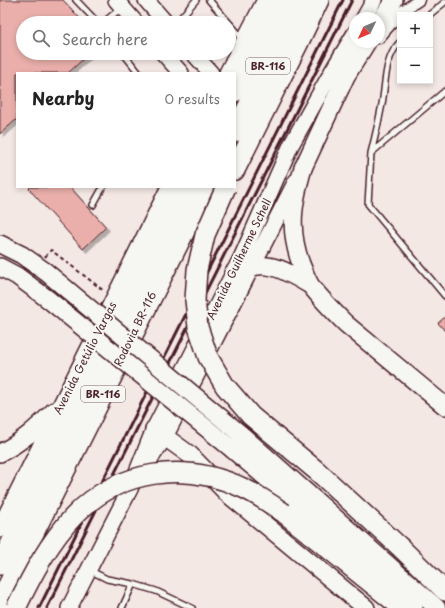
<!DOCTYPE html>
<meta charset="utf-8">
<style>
body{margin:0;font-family:"Playpen Sans",sans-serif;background:#f2f2f2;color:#222}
.controls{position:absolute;right:12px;top:12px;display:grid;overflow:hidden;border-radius:0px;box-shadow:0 2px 6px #0003}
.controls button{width:36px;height:36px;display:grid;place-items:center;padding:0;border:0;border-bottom:1px solid #e0e0e0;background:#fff;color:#222;font:20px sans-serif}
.compass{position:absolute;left:349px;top:12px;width:36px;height:36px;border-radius:50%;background:#fff;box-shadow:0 2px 6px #0003;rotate:226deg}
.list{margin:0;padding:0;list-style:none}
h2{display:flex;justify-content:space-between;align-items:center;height:52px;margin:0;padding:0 16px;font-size:17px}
h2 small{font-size:13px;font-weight:400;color:#767676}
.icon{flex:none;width:22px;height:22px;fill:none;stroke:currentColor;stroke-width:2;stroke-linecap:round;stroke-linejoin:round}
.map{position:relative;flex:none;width:445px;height:608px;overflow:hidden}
.search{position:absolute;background:#fff;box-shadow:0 2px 6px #0003;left:16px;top:16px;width:220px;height:44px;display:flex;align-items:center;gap:10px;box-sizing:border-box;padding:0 14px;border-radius:22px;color:#767676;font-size:15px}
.panel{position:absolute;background:#fff;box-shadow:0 2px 6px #0003;left:16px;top:72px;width:220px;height:116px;border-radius:0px}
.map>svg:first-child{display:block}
</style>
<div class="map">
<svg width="445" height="608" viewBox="0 0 445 608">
<defs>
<filter id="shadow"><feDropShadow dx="3.5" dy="3.5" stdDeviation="0" flood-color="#0004"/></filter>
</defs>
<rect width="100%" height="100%" fill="#f4e8e4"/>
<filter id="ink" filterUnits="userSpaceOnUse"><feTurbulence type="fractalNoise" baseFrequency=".025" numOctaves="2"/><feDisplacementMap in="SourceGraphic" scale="8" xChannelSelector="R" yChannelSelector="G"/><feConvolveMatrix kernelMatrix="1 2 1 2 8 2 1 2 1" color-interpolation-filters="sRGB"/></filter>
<g filter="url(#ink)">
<path fill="#eaafaa" stroke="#4a1f2b" filter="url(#shadow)" d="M0 0H63L84 23H23V53H90L68 73H17V119L0 134Z
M30 187H70L106 227 83 249 29 189Z
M445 317V331L438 323Z"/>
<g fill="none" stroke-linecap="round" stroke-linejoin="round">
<g stroke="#4a1f2b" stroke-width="8">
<path id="service" d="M76 0 98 23
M209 0 243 39
M429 15 445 2
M103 23 121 8
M176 23 196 0
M123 53 139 73
M445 91 371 153 368 204 445 296
M371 153C375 137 379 120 382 104 386 83 384 58 400 42
M93 205 103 187
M91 571 107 579 133 584 156 591 192 608
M122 608 133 584"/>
</g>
<g stroke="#4a1f2b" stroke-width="13">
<path id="minor" d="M379 38 401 12 419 0"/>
</g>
<g stroke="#4a1f2b" stroke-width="18">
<path id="secondary" d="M116 0 136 23
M146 0 166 23
M364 18 374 0
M163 53 181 73
M193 53 211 73
M147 464 165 437 296 181
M69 608 130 489 154 429 242 256 291 145 334 68 355 33"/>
</g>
<g stroke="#4a1f2b" stroke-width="20">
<path id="primary" d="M379 23 394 0
M303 168 346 76 367 42"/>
</g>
<g stroke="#4a1f2b" stroke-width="20">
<path id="trunk" d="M228 73 266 0
M303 168C293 203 288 229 301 264 304 271 307 280 311 286 322 300 334 312 346 324L445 406
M0 244 22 255 46 272
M0 267 17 276 49 300
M233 273C265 258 281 268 310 285
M154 429 190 455 228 494 366 608
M244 437 437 608
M232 449 334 535 414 608
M0 453C22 442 37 428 54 411
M0 529 170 187"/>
</g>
<g stroke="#4a1f2b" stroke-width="22">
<path id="motorway" d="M235 92 283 0
M235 132 301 0
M235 170 298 44 319 0
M284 513 402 608
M401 548 445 591
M0 565 188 187
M0 601 207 187"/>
</g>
<path stroke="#4a1f2b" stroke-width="2" stroke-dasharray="4 3" stroke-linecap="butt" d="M45 257 51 250 104 291"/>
<use href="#service" stroke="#f6f6f2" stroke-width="5"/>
<use href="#minor" stroke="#f6f6f2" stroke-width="10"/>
<use href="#secondary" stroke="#f6f6f2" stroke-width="15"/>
<use href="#primary" stroke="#f6f6f2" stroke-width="17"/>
<use href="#trunk" stroke="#f6f6f2" stroke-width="17"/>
<use href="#motorway" stroke="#f6f6f2" stroke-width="19"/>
<path stroke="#4a1f2b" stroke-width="3" d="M39 608 343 0
M47 608 352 0"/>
<g stroke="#4a1f2b" stroke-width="20" stroke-linecap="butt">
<path id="trunk-bridge" d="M46 272 244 437
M49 300 232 449"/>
</g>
<g stroke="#4a1f2b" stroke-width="22" stroke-linecap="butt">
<path id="motorway-bridge" d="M226 187 205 235 197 270 195 300 198 327 208 357 225 386 251 416 317 471 401 548
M16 608C32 575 49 542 74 516 119 469 185 461 243 488 258 495 271 504 284 513"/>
</g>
<use href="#trunk-bridge" stroke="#f6f6f2" stroke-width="17"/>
<use href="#motorway-bridge" stroke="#f6f6f2" stroke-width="19"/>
</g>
</g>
<g text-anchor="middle" stroke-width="4" stroke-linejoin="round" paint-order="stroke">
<g fill="#f6f6f2" stroke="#7e6067" stroke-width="1">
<rect x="246" y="58" width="44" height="16" rx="3"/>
<rect x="81" y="386" width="44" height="16" rx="3"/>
</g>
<g font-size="10" font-weight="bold" fill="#4a1f2b">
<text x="268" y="70">BR-116</text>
<text x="103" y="398">BR-116</text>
</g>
<g font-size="11" fill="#4a1f2b" stroke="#f6f6f2">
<text transform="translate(239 259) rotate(-64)" y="4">Avenida Guilherme Schell</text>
<text transform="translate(135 329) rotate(-64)" y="4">Rodovia BR-116</text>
<text transform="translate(85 358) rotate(-63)" y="4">Avenida Getúlio Vargas</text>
</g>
</g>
</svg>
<div class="controls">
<button>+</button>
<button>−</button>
</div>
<svg class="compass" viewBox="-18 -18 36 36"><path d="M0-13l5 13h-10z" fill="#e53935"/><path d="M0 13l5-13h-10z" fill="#767676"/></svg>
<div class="search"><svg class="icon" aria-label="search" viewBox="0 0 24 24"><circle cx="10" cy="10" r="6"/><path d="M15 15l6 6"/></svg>Search here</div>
<section class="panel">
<h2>Nearby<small>0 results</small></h2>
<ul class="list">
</ul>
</section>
</div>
